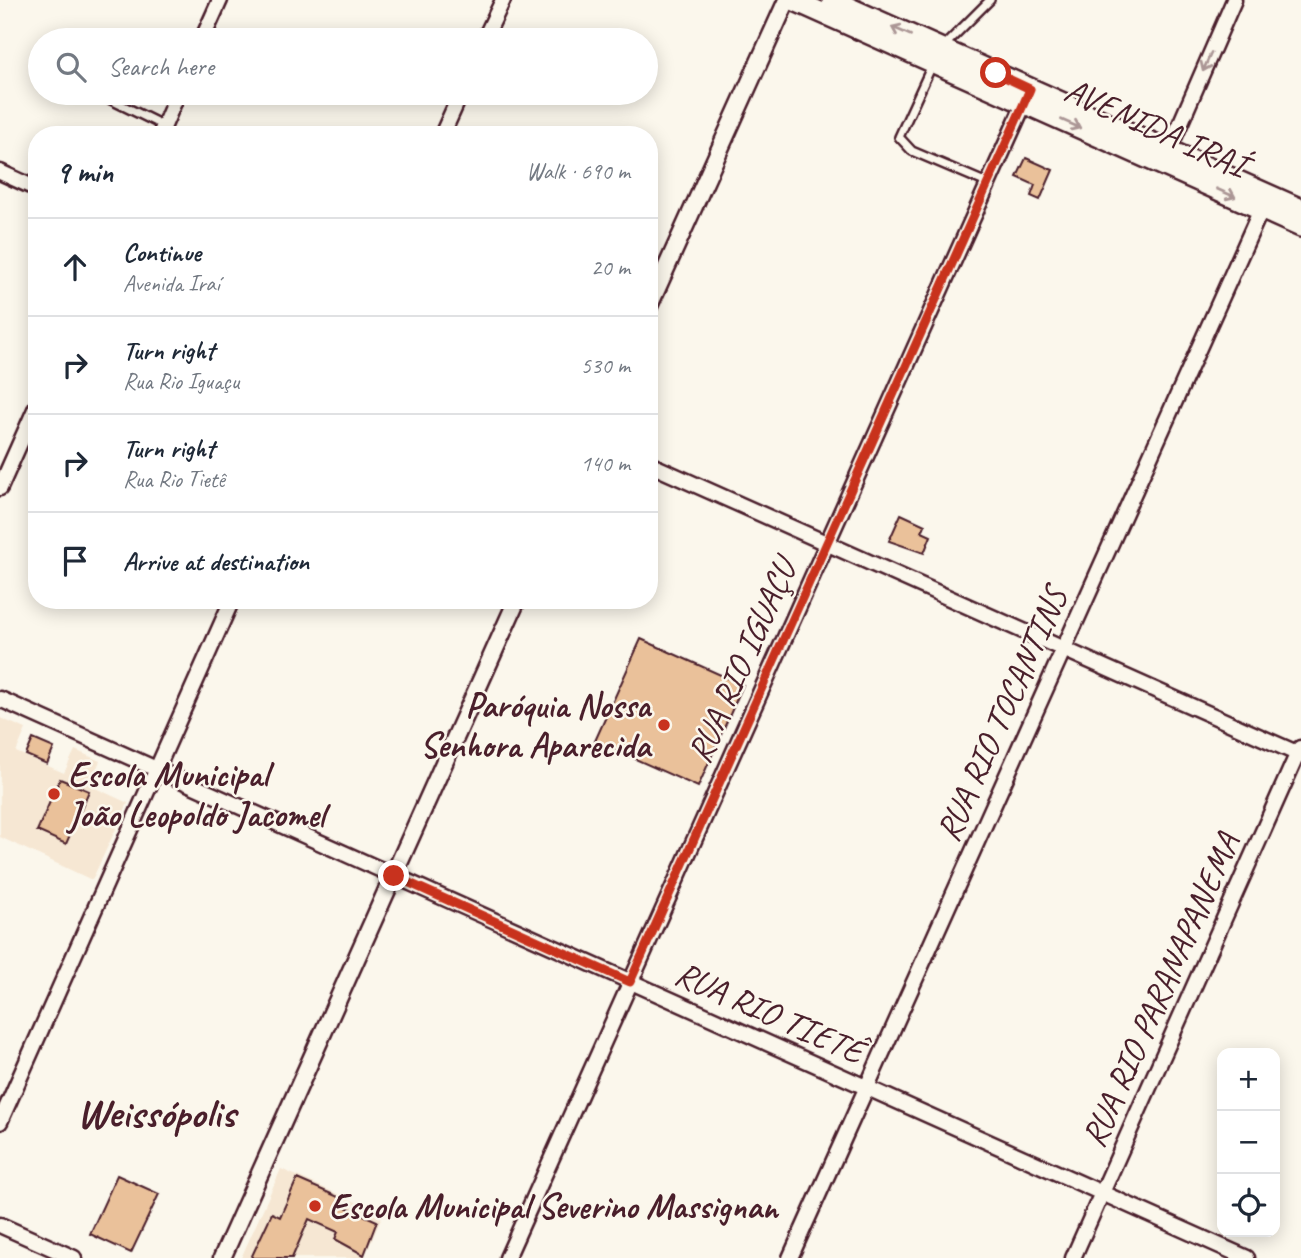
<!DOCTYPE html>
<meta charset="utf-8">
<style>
body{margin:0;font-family:Caveat,sans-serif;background:#f6f6f7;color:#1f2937}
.controls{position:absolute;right:21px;bottom:21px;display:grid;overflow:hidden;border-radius:14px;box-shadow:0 4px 18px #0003}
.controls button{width:63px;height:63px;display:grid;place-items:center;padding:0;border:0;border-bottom:2px solid #e0e1e3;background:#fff;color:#1f2937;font:35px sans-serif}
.stop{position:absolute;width:21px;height:21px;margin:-16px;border:5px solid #c8321e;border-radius:50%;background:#fff}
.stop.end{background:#c8321e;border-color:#fff;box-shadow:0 2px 7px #0008}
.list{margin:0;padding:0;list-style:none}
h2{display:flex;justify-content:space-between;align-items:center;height:91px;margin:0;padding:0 28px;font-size:30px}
h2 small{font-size:23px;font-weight:400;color:#747a83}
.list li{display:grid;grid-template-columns:46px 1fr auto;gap:21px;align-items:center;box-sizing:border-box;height:98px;padding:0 28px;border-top:2px solid #e0e1e3}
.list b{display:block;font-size:26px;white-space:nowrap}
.list p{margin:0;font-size:23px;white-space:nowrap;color:#747a83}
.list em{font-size:23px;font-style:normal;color:#747a83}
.icon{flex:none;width:38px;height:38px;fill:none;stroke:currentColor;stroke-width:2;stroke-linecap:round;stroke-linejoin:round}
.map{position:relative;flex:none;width:1301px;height:1258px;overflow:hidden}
.search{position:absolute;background:#fff;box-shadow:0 4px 18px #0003;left:28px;top:28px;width:630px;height:77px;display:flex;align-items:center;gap:18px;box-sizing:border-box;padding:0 24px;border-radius:38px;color:#747a83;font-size:26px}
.panel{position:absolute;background:#fff;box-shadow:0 4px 18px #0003;left:28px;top:126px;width:630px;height:483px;border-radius:28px}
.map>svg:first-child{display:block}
</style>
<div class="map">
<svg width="1301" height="1258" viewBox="0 0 1301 1258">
<rect width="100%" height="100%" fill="#fbf7ec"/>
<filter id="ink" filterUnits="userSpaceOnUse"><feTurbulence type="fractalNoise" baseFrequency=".0143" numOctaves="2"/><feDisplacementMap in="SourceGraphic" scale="14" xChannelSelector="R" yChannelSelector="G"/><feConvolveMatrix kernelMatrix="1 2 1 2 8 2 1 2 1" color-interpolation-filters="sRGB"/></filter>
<g filter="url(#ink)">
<path fill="#f6e7d3" d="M0 718 26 729 16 752 64 773 75 750 100 761 89 785 128 803 92 880 0 837Z
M281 1169 383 1214 364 1258H241Z"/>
<path fill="#eac19a" stroke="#4a1f2b" stroke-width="2" d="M1026 158 1053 170 1040 200 1031 196 1035 185 1017 177Z
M901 514 925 525 922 532 931 536 924 553 889 541Z
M641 639 743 685 698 787 595 741Z
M33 739 54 748 47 764 26 755Z
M60 779 89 791 66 844 37 831Z
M117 1175 159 1194 131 1253 90 1234Z
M297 1179 343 1199 341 1205 377 1221 364 1255 335 1239 338 1232 309 1219 292 1258H251L272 1213 280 1217Z"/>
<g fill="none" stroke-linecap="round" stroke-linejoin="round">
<g stroke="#4a1f2b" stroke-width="12">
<path id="service" d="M943 47 990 0
M933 63 899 137 912 151 987 183
M97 93 164 126"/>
</g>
<g stroke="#4a1f2b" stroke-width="19">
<path id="minor" d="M202 40 220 0
M484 40 503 0
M160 135 178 93
M442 135 461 93
M1165 159 1234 0
M0 172 37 189
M649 464 1301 755
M0 488 37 405
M0 699 1247 1258
M0 1122 232 600
M0 1225 74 1258
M507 1258 1027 97
M790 1258 1264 203
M1073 1258 1300 748"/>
</g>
<g stroke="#4a1f2b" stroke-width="21">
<path id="tertiary" d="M649 306 787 0
M222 1258 517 600"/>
</g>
<g stroke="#4a1f2b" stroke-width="24">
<path id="secondary" d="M793 0 1301 227
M832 0 1301 209"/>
</g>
<use href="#service" stroke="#fbf7ec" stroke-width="7"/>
<use href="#minor" stroke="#fbf7ec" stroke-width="14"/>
<use href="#tertiary" stroke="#fbf7ec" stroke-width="16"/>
<use href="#secondary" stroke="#fbf7ec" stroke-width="19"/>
</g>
<defs><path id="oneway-shaft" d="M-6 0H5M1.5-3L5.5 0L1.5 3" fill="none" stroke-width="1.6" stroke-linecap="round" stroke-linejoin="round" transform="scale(1.75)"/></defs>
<g stroke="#ab9695">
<use href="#oneway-shaft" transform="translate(901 31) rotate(-156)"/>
<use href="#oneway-shaft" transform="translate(1207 62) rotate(114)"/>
<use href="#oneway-shaft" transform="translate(1071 124) rotate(24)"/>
<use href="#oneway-shaft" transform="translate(1226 193) rotate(24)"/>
</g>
</g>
<g fill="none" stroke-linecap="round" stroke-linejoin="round" filter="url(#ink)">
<path stroke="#c8321e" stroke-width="9" d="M394 876 630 982 1024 103 1030 89 996 73"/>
</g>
<g fill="#c8321e" stroke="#fbf7ec" stroke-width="2.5">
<circle cx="664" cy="725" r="7"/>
<circle cx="54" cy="794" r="7"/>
<circle cx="315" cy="1206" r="7"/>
</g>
<g text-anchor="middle" stroke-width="5" stroke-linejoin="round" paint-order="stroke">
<g font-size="35" fill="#4a1f2b" stroke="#fbf7ec">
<text transform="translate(1156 127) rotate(24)" y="12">AVENIDA IRAÍ</text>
<text transform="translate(741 661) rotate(-66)" y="12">RUA RIO IGUAÇU</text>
<text transform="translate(1001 714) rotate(-66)" y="12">RUA RIO TOCANTINS</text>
<text transform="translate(1160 990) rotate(-66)" y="12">RUA RIO PARANAPANEMA</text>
<text transform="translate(770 1012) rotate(24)" y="12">RUA RIO TIETÊ</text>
</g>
<g font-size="35" font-weight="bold" fill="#4a1f2b" stroke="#fbf7ec" text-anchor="start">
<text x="650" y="717" text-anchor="end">Paróquia Nossa<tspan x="650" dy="40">Senhora Aparecida</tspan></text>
<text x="68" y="786">Escola Municipal<tspan x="68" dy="40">João Leopoldo Jacomel</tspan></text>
<text x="329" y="1218">Escola Municipal Severino Massignan</text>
</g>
<g font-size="42" font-weight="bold" fill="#4a1f2b" stroke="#fbf7ec">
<text x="156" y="1127">Weissópolis</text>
</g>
</g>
</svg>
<div class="controls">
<button>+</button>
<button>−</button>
<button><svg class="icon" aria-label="locate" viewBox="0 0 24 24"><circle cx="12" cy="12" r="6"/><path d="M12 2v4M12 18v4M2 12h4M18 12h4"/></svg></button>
</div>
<div class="stop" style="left:996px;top:73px"></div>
<div class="stop end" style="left:394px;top:876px"></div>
<div class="search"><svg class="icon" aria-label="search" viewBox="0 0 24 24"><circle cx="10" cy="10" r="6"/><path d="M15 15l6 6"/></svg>Search here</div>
<section class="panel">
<h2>9 min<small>Walk · 690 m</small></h2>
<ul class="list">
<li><svg class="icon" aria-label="ahead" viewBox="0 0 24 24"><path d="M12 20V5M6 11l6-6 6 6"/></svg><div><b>Continue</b><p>Avenida Iraí</p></div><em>20 m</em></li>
<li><svg class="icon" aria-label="right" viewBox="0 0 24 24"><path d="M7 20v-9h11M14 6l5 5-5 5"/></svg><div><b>Turn right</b><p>Rua Rio Iguaçu</p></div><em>530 m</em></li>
<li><svg class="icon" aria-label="right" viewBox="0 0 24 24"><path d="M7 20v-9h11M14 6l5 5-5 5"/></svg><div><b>Turn right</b><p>Rua Rio Tietê</p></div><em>140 m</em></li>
<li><svg class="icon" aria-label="arrive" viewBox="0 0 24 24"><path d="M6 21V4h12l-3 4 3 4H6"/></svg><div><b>Arrive at destination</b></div></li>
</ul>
</section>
</div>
